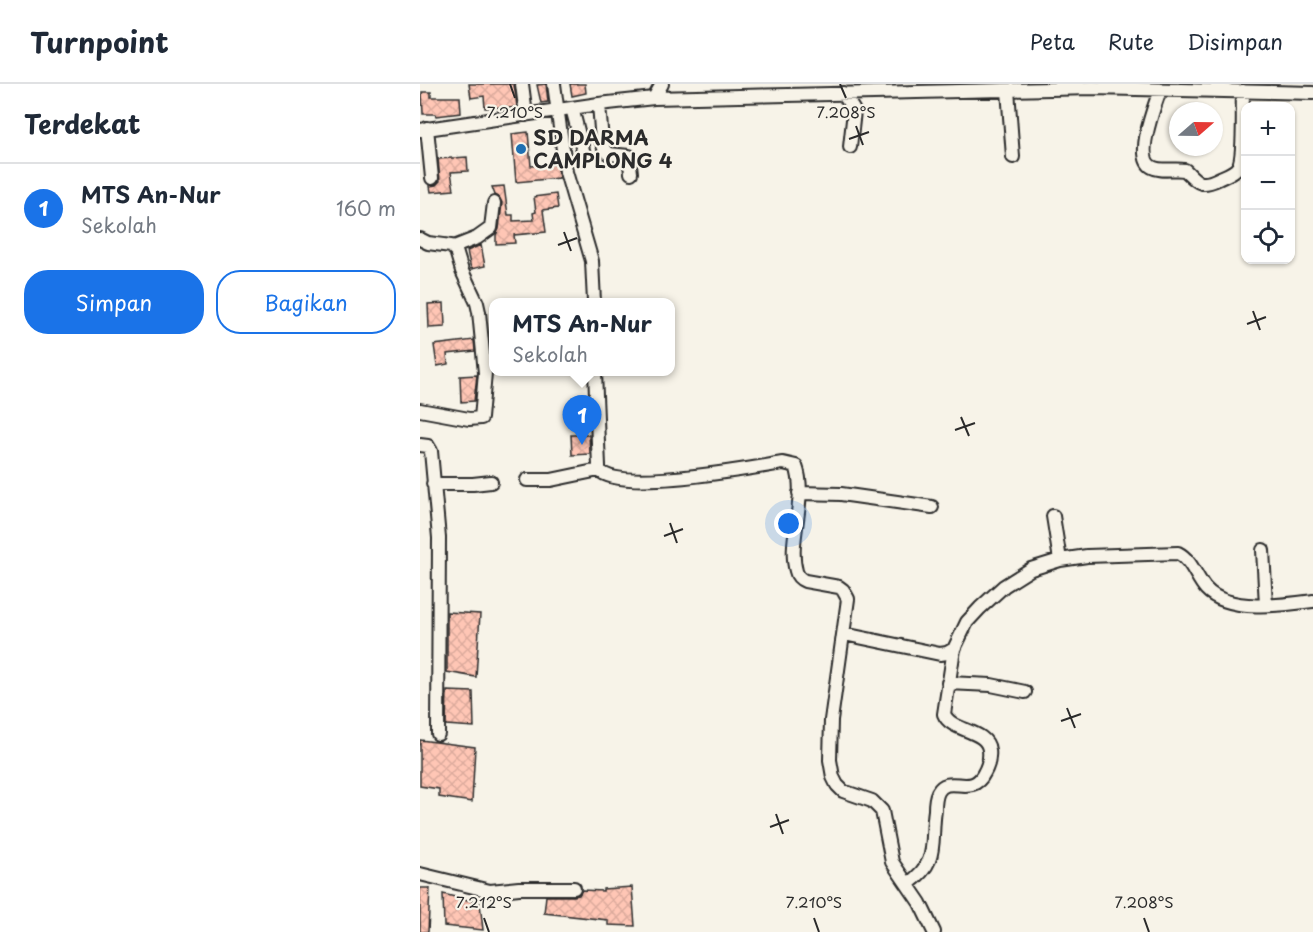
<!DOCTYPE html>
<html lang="id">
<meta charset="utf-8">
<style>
body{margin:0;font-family:"Playpen Sans",sans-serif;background:#f6f6f7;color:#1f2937}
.controls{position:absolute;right:18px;top:18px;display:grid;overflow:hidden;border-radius:12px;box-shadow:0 2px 4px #0004}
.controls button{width:54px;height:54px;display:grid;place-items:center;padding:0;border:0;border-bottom:2px solid #e0e1e3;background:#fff;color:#1f2937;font:30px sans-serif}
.compass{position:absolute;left:749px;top:18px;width:54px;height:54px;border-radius:50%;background:#fff;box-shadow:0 2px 4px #0004;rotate:70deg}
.you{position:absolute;left:369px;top:440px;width:21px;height:21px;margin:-15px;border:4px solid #fff;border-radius:50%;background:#1a73e8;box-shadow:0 0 0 9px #1a73e833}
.badge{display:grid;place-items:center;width:39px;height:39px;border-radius:50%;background:#1a73e8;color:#fff;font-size:20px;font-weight:700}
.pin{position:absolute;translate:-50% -50px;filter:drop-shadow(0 2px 3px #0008)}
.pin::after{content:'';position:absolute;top:32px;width:21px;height:18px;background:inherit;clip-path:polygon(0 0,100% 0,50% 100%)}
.popup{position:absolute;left:69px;top:214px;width:186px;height:78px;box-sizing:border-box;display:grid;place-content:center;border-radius:12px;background:#fff;filter:drop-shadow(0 2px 4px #0005);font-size:20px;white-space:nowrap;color:#747a83}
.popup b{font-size:22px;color:#1f2937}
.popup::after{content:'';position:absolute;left:50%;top:100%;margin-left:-12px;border:12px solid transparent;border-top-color:#fff}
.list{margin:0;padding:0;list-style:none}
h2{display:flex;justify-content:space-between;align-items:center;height:78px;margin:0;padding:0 24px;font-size:26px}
h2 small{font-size:20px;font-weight:400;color:#747a83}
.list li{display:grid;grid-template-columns:39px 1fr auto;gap:18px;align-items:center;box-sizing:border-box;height:90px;padding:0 24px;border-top:2px solid #e0e1e3}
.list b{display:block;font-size:22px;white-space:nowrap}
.list p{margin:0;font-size:20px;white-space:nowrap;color:#747a83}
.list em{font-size:20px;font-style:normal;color:#747a83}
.actions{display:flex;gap:12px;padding:18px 24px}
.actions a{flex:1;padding:14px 0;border:2px solid #1a73e8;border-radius:24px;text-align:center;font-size:21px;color:#1a73e8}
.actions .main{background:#1a73e8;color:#fff}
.icon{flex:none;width:33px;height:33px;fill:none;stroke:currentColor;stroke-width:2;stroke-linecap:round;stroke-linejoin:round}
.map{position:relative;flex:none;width:893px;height:848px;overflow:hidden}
header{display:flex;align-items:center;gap:36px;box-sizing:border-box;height:84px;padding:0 30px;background:#fff;border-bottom:2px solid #e0e1e3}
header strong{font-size:28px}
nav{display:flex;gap:33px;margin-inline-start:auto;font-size:21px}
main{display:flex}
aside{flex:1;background:#fff}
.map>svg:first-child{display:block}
</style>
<header>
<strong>Turnpoint</strong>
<nav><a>Peta</a><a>Rute</a><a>Disimpan</a></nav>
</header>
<main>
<aside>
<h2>Terdekat<small></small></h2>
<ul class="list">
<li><span class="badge">1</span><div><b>MTS An-Nur</b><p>Sekolah</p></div><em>160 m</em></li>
</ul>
<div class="actions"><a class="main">Simpan</a><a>Bagikan</a></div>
</aside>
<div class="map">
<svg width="893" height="848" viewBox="0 0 893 848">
<defs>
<pattern id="building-cross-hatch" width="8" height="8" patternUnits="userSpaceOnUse" patternTransform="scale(1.5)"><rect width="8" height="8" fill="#ffc6b5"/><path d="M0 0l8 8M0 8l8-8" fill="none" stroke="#dbaa9c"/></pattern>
</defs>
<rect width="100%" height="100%" fill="#f7f3e8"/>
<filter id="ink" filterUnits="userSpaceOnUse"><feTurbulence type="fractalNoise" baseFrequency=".0167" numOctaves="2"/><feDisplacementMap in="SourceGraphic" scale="12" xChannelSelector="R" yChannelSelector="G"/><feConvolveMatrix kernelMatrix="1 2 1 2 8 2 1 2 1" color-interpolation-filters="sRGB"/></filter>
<g filter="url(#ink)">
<path fill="url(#building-cross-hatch)" stroke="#2b2b2b" stroke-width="1.5" d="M49 0H94L97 23 81 25V23L65 24 64 12 51 14Z
M126 0 128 18 121 19 117 1Z
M150 0H165L166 9 152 12Z
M2 8H11V13H40L41 29 16 32 15 30H3Z
M108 48 111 82 137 80 139 94 96 98 92 50Z
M47 73 48 87 31 88 34 106 11 108 10 102 16 101 20 97 18 75Z
M84 102 88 131H93V137L114 136 113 129 116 128 114 113 136 110 138 124 123 126 126 148 94 151 95 159 76 160V151L79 145 82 119 79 113 75 111 72 103Z
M61 161 65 182 51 185 47 167Z
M24 219 25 243 9 244 8 220Z
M54 256 55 267 27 270 28 280 17 282 14 261Z
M57 291 54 317 41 318 40 292Z
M151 351H169L170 370 152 371Z
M27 528 60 530 56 593 27 588Z
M27 607 53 608 54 643 26 641Z
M0 656 55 663 52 718 19 713V705L0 702Z
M212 803 215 842 188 841V836L124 829 126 812H154L159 811 162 806 183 807V805Z
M0 804H10L8 848H0Z
M23 810 60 819 63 846 24 842Z"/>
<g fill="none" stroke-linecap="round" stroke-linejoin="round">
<g stroke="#2b2b2b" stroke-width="16">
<path id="minor" d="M102 0 106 31
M134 0 146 88 172 177 174 218
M588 6 593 73
M740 6C735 21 714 73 732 83 741 88 755 84 765 86 777 97 779 104 798 95 804 92 814 89 818 83 825 73 822 22 823 7
M423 9 434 27 430 63
M234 14 242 0
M179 20 182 58 184 64 189 70 209 72 211 89
M152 24 164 70
M7 44 12 94
M0 46 179 20 234 14 672 4 893 9
M0 155 8 159 31 162 36 167 42 187 57 219 59 228 65 289 61 334 49 335 0 326
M34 163 57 154 71 144 74 119
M175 288 179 382V386C199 409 331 384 363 379L376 382C388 414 367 457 376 487 377 492 380 495 385 497L419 503 423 506 428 515 411 636 410 676 413 693 417 701 423 707 452 717 462 727 472 778 500 819 514 848
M0 361 8 362 11 367 19 454 18 650
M107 396H131L179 386
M13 400H53L71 398
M379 409 421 410 512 423
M633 432 640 476
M843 466 846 521
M424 550 520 570 527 569 534 565 547 538 560 524 584 502 611 485 640 476 667 472 758 469C772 476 776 494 786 505 808 529 864 521 893 517
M528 599 571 601 605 608
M0 790 70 807 99 804H154
M488 800C520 777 510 761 515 726 515 720 515 714 518 708 528 689 552 714 564 689 568 682 570 674 569 666 567 645 531 648 524 630L534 565"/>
</g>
<use href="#minor" stroke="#f7f3e8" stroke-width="12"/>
</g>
</g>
<path fill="none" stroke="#2b2b2b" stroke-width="2" d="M90 0 95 14M420 0 426 14M436 42 443 61M429 55 449 48M144 148 151 167M138 161 157 154M833 227 840 246M827 240 846 233M541 333 549 352M535 346 555 339M250 439 257 459M244 452 263 445M647 624 655 644M641 637 661 630M356 730 363 750M350 743 369 736M64 834 69 848M394 834 399 848M724 834 729 848"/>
<circle fill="#1f6fb2" stroke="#f7f3e8" stroke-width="2" cx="101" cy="65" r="6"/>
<g text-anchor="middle" stroke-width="4.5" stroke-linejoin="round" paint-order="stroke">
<g font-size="20" font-weight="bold" fill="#2b2b2b" stroke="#f7f3e8" text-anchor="start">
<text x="113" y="61">SD DARMA<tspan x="113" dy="23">CAMPLONG 4</tspan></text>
</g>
</g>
<g font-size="15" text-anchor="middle" fill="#2b2b2b" stroke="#f7f3e8" stroke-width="4.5" stroke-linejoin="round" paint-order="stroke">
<text x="95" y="34">7.210°S</text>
<text x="426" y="34">7.208°S</text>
<text x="64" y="824">7.212°S</text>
<text x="394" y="824">7.210°S</text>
<text x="724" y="824">7.208°S</text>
</g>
</svg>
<div class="controls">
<button>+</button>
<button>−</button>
<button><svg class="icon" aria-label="locate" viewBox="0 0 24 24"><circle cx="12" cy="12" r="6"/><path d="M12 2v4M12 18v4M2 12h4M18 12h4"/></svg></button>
</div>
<svg class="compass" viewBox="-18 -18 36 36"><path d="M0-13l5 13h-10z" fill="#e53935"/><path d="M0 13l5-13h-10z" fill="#747a83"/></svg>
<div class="you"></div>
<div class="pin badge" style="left:162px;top:361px">1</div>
<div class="popup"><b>MTS An-Nur</b>Sekolah</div>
</div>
</main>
